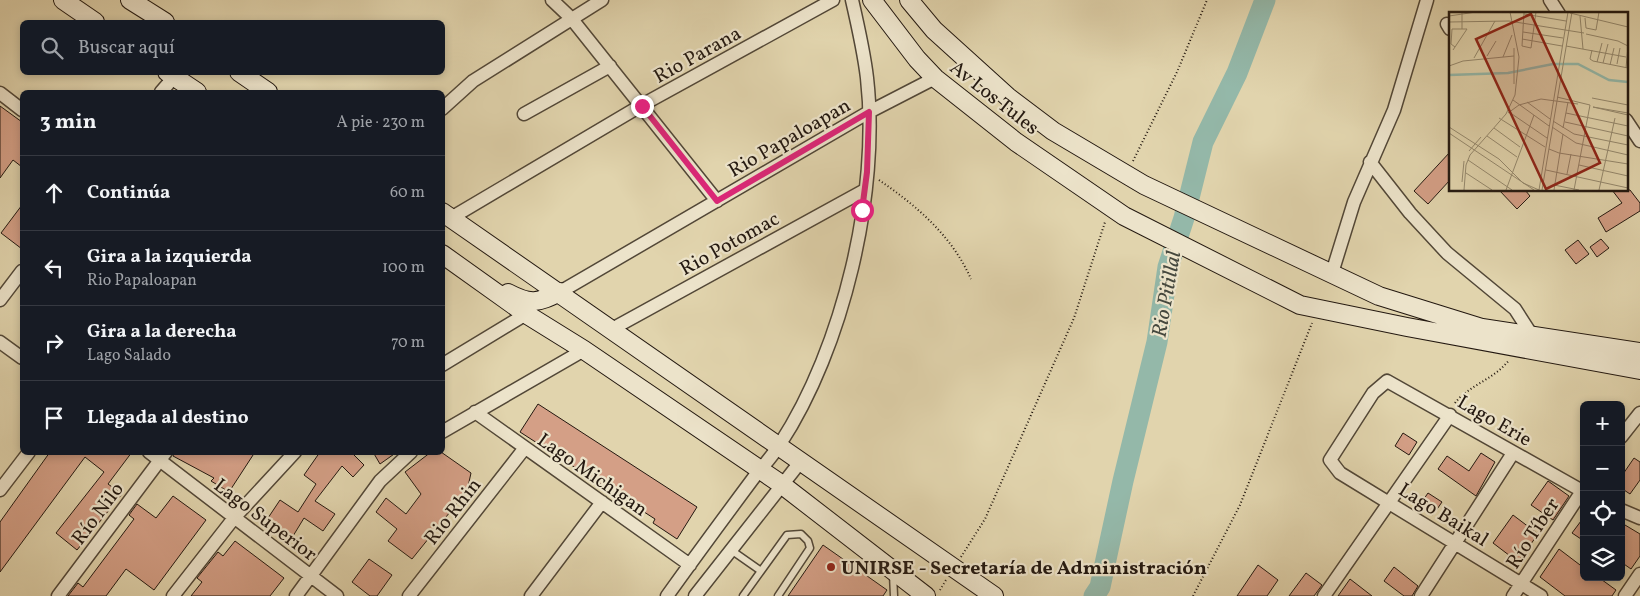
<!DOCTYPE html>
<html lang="es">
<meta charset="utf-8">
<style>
body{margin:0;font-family:Vollkorn,serif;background:#20242c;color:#f1f3f6}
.controls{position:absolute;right:15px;bottom:15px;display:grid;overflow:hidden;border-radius:8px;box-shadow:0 2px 8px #0003}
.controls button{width:45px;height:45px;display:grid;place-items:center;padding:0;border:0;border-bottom:1px solid #363941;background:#171b24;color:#f1f3f6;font:25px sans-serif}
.stop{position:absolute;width:15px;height:15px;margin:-11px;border:4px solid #db2777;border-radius:50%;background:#fff}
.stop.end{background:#db2777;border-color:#fff;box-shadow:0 1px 5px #0008}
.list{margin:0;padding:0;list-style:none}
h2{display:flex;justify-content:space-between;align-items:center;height:65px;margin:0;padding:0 20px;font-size:21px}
h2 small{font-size:16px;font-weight:400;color:#9ea1a6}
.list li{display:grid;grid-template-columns:32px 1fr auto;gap:15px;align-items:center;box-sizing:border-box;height:75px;padding:0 20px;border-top:1px solid #363941}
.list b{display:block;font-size:19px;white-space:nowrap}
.list p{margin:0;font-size:16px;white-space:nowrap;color:#9ea1a6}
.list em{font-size:16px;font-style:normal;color:#9ea1a6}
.icon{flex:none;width:28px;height:28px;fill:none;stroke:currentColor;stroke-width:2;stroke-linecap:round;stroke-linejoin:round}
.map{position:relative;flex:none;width:1640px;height:596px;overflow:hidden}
.search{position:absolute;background:#171b24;box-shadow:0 2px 8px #0003;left:20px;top:20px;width:425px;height:55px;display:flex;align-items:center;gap:12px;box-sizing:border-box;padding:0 18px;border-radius:8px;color:#9ea1a6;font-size:19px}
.panel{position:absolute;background:#171b24;box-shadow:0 2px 8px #0003;left:20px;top:90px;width:425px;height:365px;border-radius:8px}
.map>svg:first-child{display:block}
</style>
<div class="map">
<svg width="1640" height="596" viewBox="0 0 1640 596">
<rect width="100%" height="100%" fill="#e1d4ad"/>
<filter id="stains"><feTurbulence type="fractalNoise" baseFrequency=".004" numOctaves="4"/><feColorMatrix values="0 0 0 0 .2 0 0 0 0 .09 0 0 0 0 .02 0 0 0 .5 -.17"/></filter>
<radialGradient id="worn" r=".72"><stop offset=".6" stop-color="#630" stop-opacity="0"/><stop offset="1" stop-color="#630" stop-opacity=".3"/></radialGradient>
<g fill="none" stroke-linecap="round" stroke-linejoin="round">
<path stroke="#94b8a9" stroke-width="21" d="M1094 596 1100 587 1123 481 1157 342 1168 267 1184 218 1203 142 1237 73 1265 0"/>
</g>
<path fill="#d49f86" stroke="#231810" d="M0 106 22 122V167L13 160 0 178Z
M1450 152V180L1428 204 1414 191Z
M1499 190H1525L1530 196 1517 209Z
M1612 190H1630L1640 203V211L1606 232 1598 218 1622 203Z
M22 205V249L1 233Z
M1601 239 1609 248 1597 257 1590 247Z
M1578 240 1589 254 1576 264 1565 250Z
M538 404 697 507 677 539 653 523 655 519 520 432Z
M1403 433 1417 442 1409 455 1395 446Z
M50 452H132L108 484 122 494 77 550 56 533 104 472 85 457 0 572V522Z
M174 452H255L229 492 211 481 214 478 173 456Z
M320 452H351L364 465 353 477 342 466 315 501 335 514 323 531 304 518 290 541 264 524 280 500 298 512 316 484 304 475Z
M373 452H397L380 464Z
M431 452H441L471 473 467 491 412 559 388 541 397 529 376 512 386 498 406 514 421 494 405 472Z
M1481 453 1495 462 1476 496 1438 469 1447 456 1469 471Z
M1634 458 1640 462V480L1630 494 1621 488V477Z
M1548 481 1569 496 1553 520 1531 505Z
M1428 493 1442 502 1433 515 1419 506Z
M173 496 206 520 154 590 126 569 106 596H68L78 583 83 587 134 519 129 515 137 504 156 518Z
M1513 515 1538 534 1518 562 1493 543Z
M1584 517V541L1572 533Z
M1625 525 1640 534V556L1631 569 1621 562V531Z
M235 541 284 578 270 596H191L202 582 197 578 218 552 223 556Z
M823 545 887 590 883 596H788Z
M1559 549 1584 568V577H1598L1616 590 1612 596H1565L1540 577Z
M369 559 392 575 377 596H370L352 582Z
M1258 565 1278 580 1267 596H1237Z
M1394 567 1418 586 1412 596H1404L1384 581Z
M1306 573 1322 585 1314 596H1289Z
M1350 579 1372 596H1338Z"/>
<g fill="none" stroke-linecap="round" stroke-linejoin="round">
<g stroke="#524737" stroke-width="9">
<path id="lane" d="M731 550 761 571 787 535 801 534 808 541 810 548 778 596
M893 574 894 596
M743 596 761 571"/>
</g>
<g stroke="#524737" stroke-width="15">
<path id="street" d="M552 0 571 18 717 201
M1550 0 1559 14
M1447 24 1450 29
M161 92 174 77
M0 93 22 110
M442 109 473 81 602 0
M524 114 610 66
M1626 120 1640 141
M1370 162 1410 213 1447 253 1515 309 1533 337
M451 218 642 105 833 0
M1332 273 1354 202 1394 110 1427 0
M560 292 869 112 935 78
M0 300 22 271
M612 329 865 190
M0 342 22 358
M442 365 526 314
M475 412 690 565
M442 432 584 350
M1621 437 1640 413
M149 452 337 596
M0 490 29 452
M1621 510 1640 518
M58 596 166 452
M173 596 234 518 295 452
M296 596 380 481 411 452
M409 596 524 449
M531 596 602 502
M667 596C695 557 723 519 752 480 761 468 772 457 780 444 843 348 880 192 867 78 864 52 858 26 852 0
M695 596 801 461
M1324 596 1450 415
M1421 596 1513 453
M1513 596 1584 488
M1541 596 1340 473 1330 460 1373 393 1387 381 1584 492
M1625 596 1640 574"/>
</g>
<g stroke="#231810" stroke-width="20">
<path id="secondary" d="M63 0 95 22
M130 0 165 22
M872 0 917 59 935 78 1016 142 1124 216 1300 305 1407 327 1640 370
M909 0 934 30 1008 97 1053 131 1144 185 1379 296 1482 328 1640 352
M167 72 197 92
M239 72 268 92
M442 212 994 596
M442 254 526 314 584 350 781 484 926 596
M508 293C531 305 537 303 560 292"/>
</g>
<path stroke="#231810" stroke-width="2" stroke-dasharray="1 2.5" stroke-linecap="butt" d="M1133 161 1177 72 1207 0
M879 180C917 206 952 236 971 279
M1455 403C1469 385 1495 379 1509 360
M961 557 985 519 1074 318 1105 222
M940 590 946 580
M1193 596 1240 505 1312 323"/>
<use href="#lane" stroke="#ece3ca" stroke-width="6"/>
<use href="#street" stroke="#ece3ca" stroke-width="12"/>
<use href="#secondary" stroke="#ece3ca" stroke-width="18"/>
</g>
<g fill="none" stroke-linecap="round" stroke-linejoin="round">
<path stroke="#db2777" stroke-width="6" d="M642 106 717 201 869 112 867 172 862 210"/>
</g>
<circle fill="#8f2418" stroke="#ece3ca" stroke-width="2" cx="831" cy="567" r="5"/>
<g text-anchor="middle" stroke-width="4.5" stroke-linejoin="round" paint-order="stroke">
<g font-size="20" fill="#231810" stroke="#ece3ca">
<text transform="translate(697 54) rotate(-29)" y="7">Rio Parana</text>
<text transform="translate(995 97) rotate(38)" y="7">Av Los Tules</text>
<text transform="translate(789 137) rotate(-30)" y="7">Rio Papaloapan</text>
<text transform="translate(729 243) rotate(-29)" y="7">Rio Potomac</text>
<text transform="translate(1495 420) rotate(30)" y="7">Lago Erie</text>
<text transform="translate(593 474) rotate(35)" y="7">Lago Michigan</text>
<text transform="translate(452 511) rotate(-52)" y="7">Rio Rhin</text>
<text transform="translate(97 513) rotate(-53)" y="7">Río Nilo</text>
<text transform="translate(1444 514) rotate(32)" y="7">Lago Baikal</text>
<text transform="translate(266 519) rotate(37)" y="7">Lago Superior</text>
<text transform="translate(1532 533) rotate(-57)" y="7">Río Tíber</text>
</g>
<g font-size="20" font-weight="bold" fill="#231810" stroke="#ece3ca" text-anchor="start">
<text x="841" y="574">UNIRSE - Secretaría de Administración</text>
</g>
<g font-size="21" font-style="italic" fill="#45483e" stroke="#ece3ca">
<text transform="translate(1166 294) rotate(-80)" y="7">Rio Pitillal</text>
</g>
</g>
<g transform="translate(1449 12)">
<rect width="179" height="179" fill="#e1d4ad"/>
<path fill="none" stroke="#94b8a9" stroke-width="2.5" d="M0 63 59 61 104 52H129L160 68 179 70"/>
<path fill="none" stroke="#95896e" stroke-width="1" d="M13 0V17M75 0 73 34 82 36 87 0M121 1 179 15M75 2 117 9M0 4 27 0M131 4 134 37M136 6 137 16 147 18 150 0M0 10 60 9 135 21M74 20 114 26M137 22 169 29 179 34M73 27 113 34M117 34 177 45M4 38 18 17H3L2 32 6 35M143 38 141 47 144 49 179 56M38 44 47 29M54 45 63 23M25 46 46 9M148 50 153 31M154 51 159 32M168 52 171 36M161 53 165 36M0 54 14 49 65 44M177 56 179 34M65 72V36M108 85 141 93 125 178M143 86 179 93M64 88 100 114M78 90 101 107M60 100 98 126M59 101 70 93 92 87 129 92M117 101 179 114M179 101 144 95 179 103M50 106 96 135M104 109 125 122 179 133M116 110 179 124M0 115 50 147 74 171 90 178M103 115 127 131 179 143M45 116 71 135M114 116 119 90M0 121 85 178M38 124 68 145M100 137 110 141 179 152M20 139 32 125M19 148 63 178M130 153 179 164M97 158 179 176M17 161 43 178M118 162 122 142M13 170 15 149M105 173 130 178M15 178 17 153 21 143 57 102 66 83 70 45 61 0M57 178 85 103M90 178 119 0M93 178 123 0M105 178 114 122M150 178 166 106"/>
<path fill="#8f2418" fill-opacity="0.15" stroke="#8f2418" stroke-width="2.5" d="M82 2 151 151 97 177 27 27Z"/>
<rect width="179" height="179" fill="none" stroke="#231810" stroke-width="2.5"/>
</g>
<rect width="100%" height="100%" filter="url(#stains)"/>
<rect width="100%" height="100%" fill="url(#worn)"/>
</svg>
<div class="controls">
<button>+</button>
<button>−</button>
<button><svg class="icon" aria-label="locate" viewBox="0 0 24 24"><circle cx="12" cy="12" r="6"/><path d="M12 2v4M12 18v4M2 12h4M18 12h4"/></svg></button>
<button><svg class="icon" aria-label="layers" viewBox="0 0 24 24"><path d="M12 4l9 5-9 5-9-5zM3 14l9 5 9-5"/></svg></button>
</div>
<div class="stop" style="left:862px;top:210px"></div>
<div class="stop end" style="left:642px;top:106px"></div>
<div class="search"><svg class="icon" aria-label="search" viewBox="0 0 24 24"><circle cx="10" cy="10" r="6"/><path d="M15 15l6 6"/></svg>Buscar aquí</div>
<section class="panel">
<h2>3 min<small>A pie · 230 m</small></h2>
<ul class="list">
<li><svg class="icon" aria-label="ahead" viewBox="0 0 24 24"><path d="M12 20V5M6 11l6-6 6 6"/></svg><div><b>Continúa</b></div><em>60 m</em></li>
<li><svg class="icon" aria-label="left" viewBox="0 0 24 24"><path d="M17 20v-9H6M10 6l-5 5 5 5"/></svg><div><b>Gira a la izquierda</b><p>Rio Papaloapan</p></div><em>100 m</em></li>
<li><svg class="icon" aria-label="right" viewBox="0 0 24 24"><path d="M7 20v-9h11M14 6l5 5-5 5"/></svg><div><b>Gira a la derecha</b><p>Lago Salado</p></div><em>70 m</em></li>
<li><svg class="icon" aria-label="arrive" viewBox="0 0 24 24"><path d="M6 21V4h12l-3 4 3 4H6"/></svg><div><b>Llegada al destino</b></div></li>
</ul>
</section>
</div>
